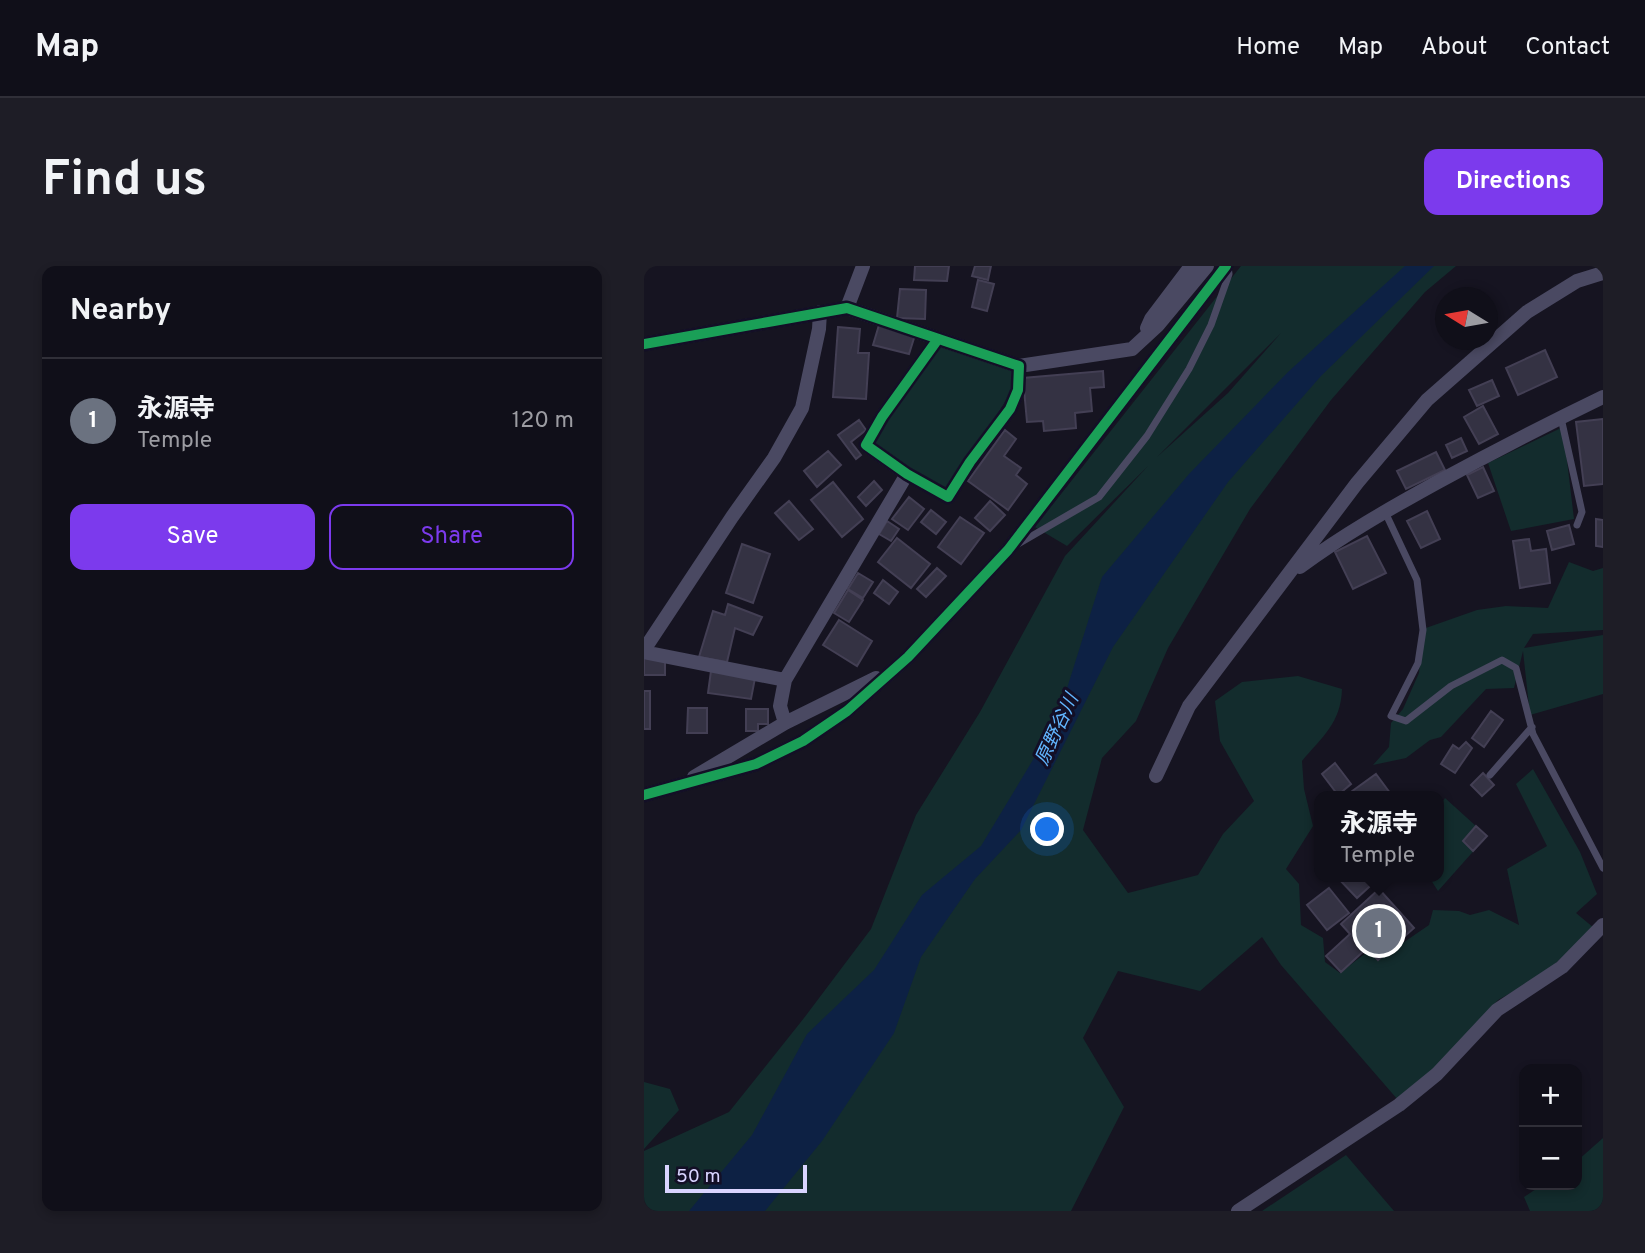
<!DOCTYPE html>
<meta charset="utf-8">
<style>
body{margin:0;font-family:Overpass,"Noto Sans JP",sans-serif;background:#1e1d26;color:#f1f3f6}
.controls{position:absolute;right:21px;bottom:21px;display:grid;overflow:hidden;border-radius:14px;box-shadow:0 4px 10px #0003}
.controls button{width:63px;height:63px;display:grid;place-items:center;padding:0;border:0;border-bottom:2px solid #302f38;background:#100f19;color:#f1f3f6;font:35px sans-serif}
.compass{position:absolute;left:791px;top:21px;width:63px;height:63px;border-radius:50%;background:#100f19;box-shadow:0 4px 10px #0003;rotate:281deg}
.scale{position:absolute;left:21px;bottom:18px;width:142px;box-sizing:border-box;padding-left:7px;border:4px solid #d9d4ff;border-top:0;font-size:19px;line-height:24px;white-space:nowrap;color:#d9d4ff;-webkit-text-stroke:5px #130f26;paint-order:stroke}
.you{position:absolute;left:404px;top:564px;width:24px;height:24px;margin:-18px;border:5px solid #fff;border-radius:50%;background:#1a73e8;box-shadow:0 0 0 10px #1a73e833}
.badge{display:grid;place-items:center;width:46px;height:46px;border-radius:50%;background:#7c3aed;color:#fff;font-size:23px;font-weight:700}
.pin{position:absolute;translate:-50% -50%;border:4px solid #fff;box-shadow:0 2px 7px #0006}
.popup{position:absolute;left:670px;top:525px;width:130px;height:91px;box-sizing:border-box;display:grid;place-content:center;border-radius:14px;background:#100f19;filter:drop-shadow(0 2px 5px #0005);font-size:23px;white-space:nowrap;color:#9c9ca2}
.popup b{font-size:26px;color:#f1f3f6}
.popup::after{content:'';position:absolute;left:50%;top:100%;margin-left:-14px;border:14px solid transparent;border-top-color:#100f19}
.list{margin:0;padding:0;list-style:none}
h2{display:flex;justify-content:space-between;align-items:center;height:91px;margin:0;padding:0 28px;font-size:30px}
h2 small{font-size:23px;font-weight:400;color:#9c9ca2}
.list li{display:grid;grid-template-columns:46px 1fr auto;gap:21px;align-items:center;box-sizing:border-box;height:126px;padding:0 28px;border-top:2px solid #302f38}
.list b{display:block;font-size:26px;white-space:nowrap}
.list p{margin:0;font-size:23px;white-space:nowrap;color:#9c9ca2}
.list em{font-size:23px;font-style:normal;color:#9c9ca2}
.actions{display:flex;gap:14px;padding:21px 28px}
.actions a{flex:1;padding:16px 0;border:2px solid #7c3aed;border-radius:14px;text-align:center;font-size:24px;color:#7c3aed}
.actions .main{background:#7c3aed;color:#fff}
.map{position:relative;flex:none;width:959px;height:945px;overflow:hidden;border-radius:14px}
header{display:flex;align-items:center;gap:42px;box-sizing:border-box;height:98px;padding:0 35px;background:#100f19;border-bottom:2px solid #302f38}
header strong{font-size:33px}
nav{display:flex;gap:38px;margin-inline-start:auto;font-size:24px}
.intro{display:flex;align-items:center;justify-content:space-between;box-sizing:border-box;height:168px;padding:0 42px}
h1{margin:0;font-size:49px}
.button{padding:18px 32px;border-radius:14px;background:#7c3aed;color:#fff;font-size:24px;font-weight:700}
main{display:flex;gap:42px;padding:0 42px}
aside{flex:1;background:#100f19;border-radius:14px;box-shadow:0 4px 10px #0003}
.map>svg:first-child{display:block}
</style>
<header>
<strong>Map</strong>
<nav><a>Home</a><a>Map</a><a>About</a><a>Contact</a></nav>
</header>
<div class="intro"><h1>Find us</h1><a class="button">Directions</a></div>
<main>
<aside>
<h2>Nearby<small></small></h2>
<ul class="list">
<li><span class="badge" style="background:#6b7280">1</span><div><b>永源寺</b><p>Temple</p></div><em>120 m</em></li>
</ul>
<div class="actions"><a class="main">Save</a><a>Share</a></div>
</aside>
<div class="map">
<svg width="959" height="945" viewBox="0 0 959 945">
<rect width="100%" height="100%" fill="#161421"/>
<path fill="#132c2d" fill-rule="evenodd" d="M597 0H812L781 26 687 134 606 243 524 382 492 455 458 492 439 564 484 627 554 609 579 568 610 535 576 475 571 435 598 416 654 410 698 423C697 457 678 471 658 495L660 523 669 560 642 603 655 618 657 659 679 672 681 696 696 707 723 686 734 694 785 659 789 644 815 645 826 649 845 644 875 659 863 603 903 580 872 518 889 503 936 586 953 628 932 647 950 662 899 709 854 734 809 782 789 808 754 834 637 699 618 671 556 725 474 705 439 772 480 841 427 945H0V885L85 846 160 752 227 663 272 549 336 446 421 290 504 200 423 280 391 261ZM637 67 584 127 513 191Z
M297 78 370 104V122L303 226 227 179Z
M919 161 930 253 867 265 844 197Z
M925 296 949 305 959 302V364L889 368 880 382 959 369V428L886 449 879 385 870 422 842 423 797 471 786 474 762 492 729 499 745 481 747 457 759 443 775 407 779 363 833 344 862 340 904 342Z
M801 532 843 570 794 625 785 611H794L795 541Z
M0 816 26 823 35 844 0 883Z
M959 872V945H886L880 931 898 919H933V895Z
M702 889 750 945H618Z"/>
<path fill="#0d2144" d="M761 0H790L677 110 584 216 469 381 377 564 331 613 277 691 250 767 178 875 121 945H45L108 869 163 768 230 704 278 629 337 580 413 454 458 311 545 208 644 106Z"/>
<path fill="#343243" stroke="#433f54" stroke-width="2" d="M271 0H305L303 15 270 14Z
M331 0H347L344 14 328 10Z
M334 14 350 18 343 45 328 41Z
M256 23 282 24 281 53 253 52Z
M235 59 271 69 265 88 229 79Z
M194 61 216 63 214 87H225L222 133 189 131Z
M901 84 913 111 874 129 862 102Z
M459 105 460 121 446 122 448 145 431 147 432 162 400 165 399 155 383 156 379 112Z
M848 114 855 130 833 140 825 124Z
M839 140 854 168 835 178 820 151Z
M959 153V218L940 220 932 156Z
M215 154 222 164 207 176 217 189 212 193 194 169Z
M361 164 372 173 360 190 377 202 372 209 383 218 364 244 324 215Z
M817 172 823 185 808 192 802 179Z
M184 185 197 199 173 221 160 205Z
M792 186 801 204 762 223 753 205Z
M839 201 850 225 834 232 823 209Z
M230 215 238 224 222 240 214 231Z
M189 216 219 253 198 271 167 234Z
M265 231 280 243 264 264 248 253Z
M145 235 169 263 155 274 131 247Z
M346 235 361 249 346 265 331 252Z
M287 244 302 256 292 268 277 256Z
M783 245 796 273 777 282 763 255Z
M316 251 340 267 317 298 294 281Z
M952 253 959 254V281L952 280Z
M243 255 255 263 247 275 235 268Z
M925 259 930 278 908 284 903 265Z
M723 270 742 307 709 323 691 286Z
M253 272 286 298 267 322 234 296Z
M885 273 887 285 902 283 906 317 876 322 869 275Z
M98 278 126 288 109 337 82 327Z
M293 302 302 310 282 331 273 323Z
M214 307 229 316 219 332 204 323Z
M239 314 254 326 245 338 230 327Z
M204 324 219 334 205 356 190 347Z
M84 338 118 351 109 369 91 362 83 396 55 391 69 345 81 349Z
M195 354 228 375 213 400 179 379Z
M0 392H21V409H0Z
M67 405 111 412 107 433 64 427Z
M0 425H6V463H0Z
M44 442H63V467H43Z
M102 443H124V458H114V465H102Z
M847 445 859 454 840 481 828 472Z
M822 476 828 482 811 507 797 498 809 479 815 483Z
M691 497 707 518 694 529 678 508Z
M839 507 850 519 838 530 827 519Z
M732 508 746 527 743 530H710L707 526Z
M832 560 843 570 829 585 819 575Z
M693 611H736L713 632Z
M685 622 705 647 683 664 663 639Z
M735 623 770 662 734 694 723 682 697 706 682 690 706 668 697 658Z"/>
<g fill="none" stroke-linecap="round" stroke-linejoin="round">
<path stroke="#4a4962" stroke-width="7" d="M917 152 938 246 933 259
M741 246 773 314 779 364 774 397 747 450 762 455 807 420 858 394 872 402 889 468 959 602
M374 278 455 231 503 170 545 103 567 59 585 8 584 0
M846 509 888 461"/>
<path stroke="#4a4962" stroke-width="14" d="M203 42 219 0
M503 62 507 53 547 0
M0 78 203 42 375 100 374 124 366 143 326 196 304 231 263 208 222 179 238 151 294 73
M375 100 488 83 514 59 563 0
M656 301C699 269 745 243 792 217 847 187 903 158 959 131
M0 384 88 251 130 192 158 142 175 63 176 46
M0 386 141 414
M141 457 136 440 141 414 263 208
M512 510 545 440 713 217 783 134 883 46 933 15 959 7
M50 511 141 457 232 412
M0 529 112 498 159 475 203 445 264 391 364 284 582 0
M594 945 755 839 793 808 853 744 918 701 959 659"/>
<g stroke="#130f26" stroke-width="15">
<path id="cycleway" d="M0 78 203 42 375 100 374 124 366 143 326 196 304 231 263 208 222 179 238 151 294 73
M0 529 112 498 159 475 203 445 264 391 364 284 582 0"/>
</g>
<use href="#cycleway" stroke="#1a9f57" stroke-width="10"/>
</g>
<g text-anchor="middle" stroke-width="6" stroke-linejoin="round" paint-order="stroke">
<g font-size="19" font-style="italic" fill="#62b6ff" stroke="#130f26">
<text transform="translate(412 463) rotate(-65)" y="7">原野谷川</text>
</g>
</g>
</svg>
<div class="controls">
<button>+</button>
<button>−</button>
</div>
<svg class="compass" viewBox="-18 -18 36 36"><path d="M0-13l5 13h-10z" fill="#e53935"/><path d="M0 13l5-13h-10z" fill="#9c9ca2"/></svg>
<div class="scale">50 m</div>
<div class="you"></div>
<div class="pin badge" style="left:735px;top:665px;background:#6b7280">1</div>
<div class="popup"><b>永源寺</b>Temple</div>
</div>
</main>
